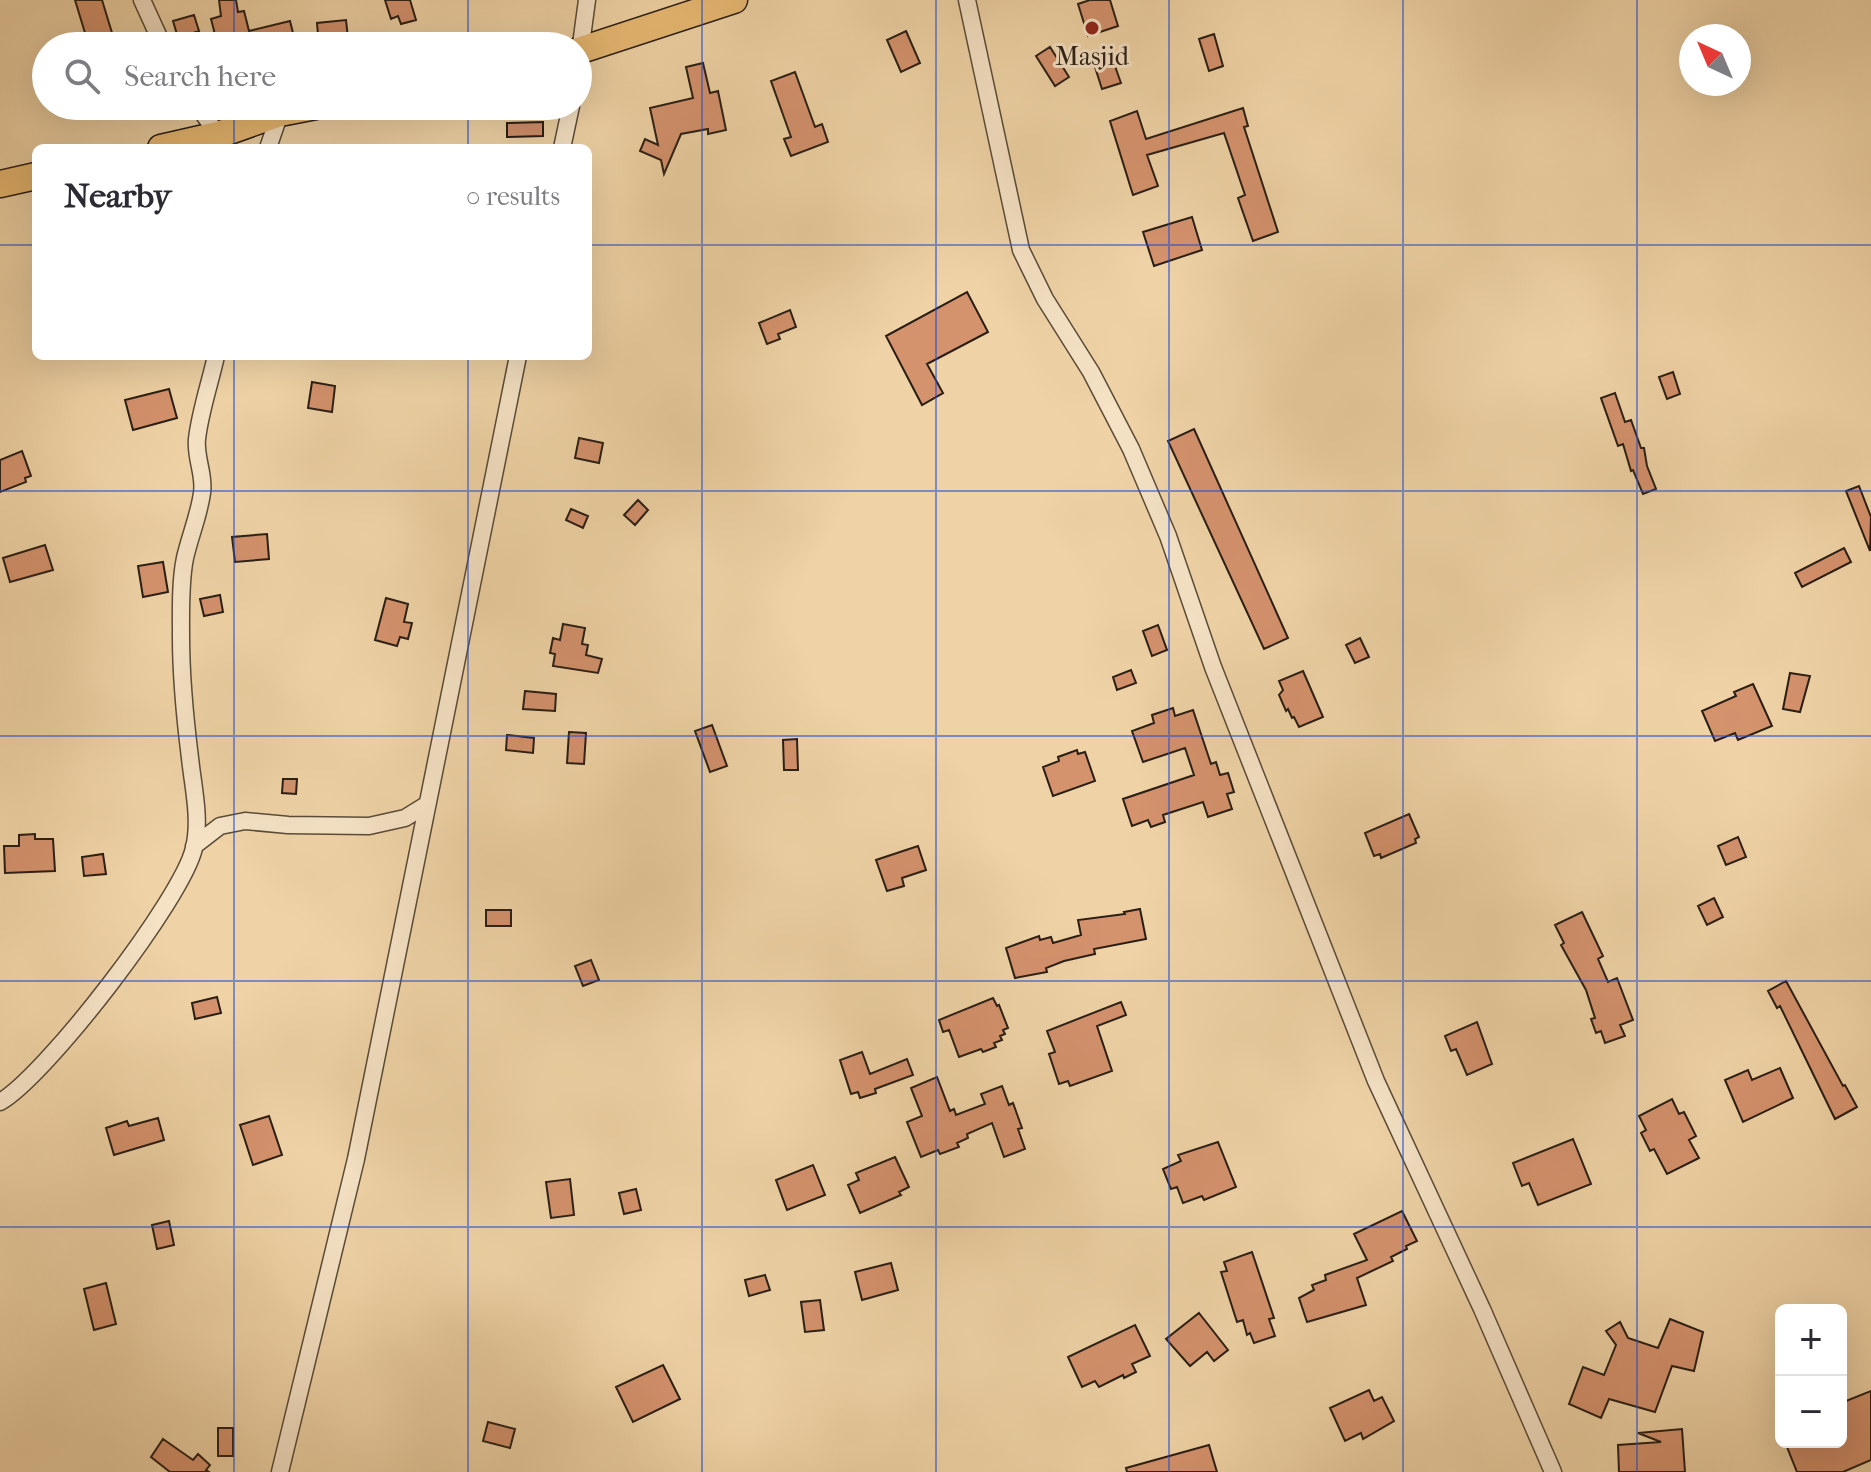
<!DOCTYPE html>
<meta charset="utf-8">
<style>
body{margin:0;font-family:"IM FELL French Canon",serif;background:#f2f2f3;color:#2b2b33}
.controls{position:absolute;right:24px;bottom:24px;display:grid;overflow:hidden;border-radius:12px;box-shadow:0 8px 32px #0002}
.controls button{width:72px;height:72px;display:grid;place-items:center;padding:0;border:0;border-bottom:2px solid #e1e1e2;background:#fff;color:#2b2b33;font:40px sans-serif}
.compass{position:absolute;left:1679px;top:24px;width:72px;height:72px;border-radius:50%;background:#fff;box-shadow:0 8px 32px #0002;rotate:316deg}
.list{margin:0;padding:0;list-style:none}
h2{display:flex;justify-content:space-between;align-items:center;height:104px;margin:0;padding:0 32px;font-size:34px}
h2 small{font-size:26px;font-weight:400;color:#7c7c81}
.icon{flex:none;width:44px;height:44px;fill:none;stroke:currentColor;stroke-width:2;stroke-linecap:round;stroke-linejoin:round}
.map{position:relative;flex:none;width:1871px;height:1472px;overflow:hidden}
.search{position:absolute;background:#fff;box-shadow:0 8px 32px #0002;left:32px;top:32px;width:560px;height:88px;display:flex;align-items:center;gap:20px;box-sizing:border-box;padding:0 28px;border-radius:44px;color:#7c7c81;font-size:30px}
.panel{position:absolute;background:#fff;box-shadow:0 8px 32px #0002;left:32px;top:144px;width:560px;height:216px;border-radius:12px}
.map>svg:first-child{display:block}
</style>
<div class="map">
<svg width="1871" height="1472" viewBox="0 0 1871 1472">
<rect width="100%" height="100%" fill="#efd3a6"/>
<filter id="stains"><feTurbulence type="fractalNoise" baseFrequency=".0025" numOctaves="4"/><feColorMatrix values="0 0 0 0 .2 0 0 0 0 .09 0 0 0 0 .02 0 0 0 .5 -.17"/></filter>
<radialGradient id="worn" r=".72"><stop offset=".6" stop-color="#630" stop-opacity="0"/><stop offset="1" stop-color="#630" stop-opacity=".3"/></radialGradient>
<path fill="#d4926d" stroke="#291e15" stroke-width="2" d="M75 0H102L116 46H89Z
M219 0H236L238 12 244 11 249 31 290 21 295 41 276 46H218L211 19 221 16Z
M385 0H410L416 20 401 24 398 16 391 19Z
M1090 0H1110L1118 26 1088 36 1078 4Z
M194 15 199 31 178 38 173 21Z
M346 20 348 38 333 39V44L319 46 317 23Z
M906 31 920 63 901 72 887 40Z
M1214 34 1223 66 1209 71 1199 39Z
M1050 47 1069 77 1055 86 1036 56Z
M1111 55 1121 83 1102 89 1093 61Z
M703 63 710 93 718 91 726 130 708 134V129L681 134 664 174 661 160 640 151 645 139 658 145 650 108 693 98 686 67Z
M795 72 815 127 822 124 828 142 791 156 784 139 791 137 771 81Z
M1243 108 1248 126 1244 127 1278 232 1253 241 1238 198 1245 195 1224 133 1147 155 1158 186 1133 195 1110 121 1137 111 1146 139Z
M543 122V136L507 137V123Z
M1192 217 1202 250 1154 266 1143 232Z
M967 292 988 332 927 364 943 393 922 405 886 336Z
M790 310 796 327 778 334 780 339 767 344 759 323Z
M1673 372 1680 394 1667 399 1659 377Z
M312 382 335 386 332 412 308 408Z
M169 389 177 418 133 430 125 400Z
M1615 393 1625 422 1631 420 1641 448H1644L1647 466 1656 489 1643 494 1633 470 1631 471 1623 444 1618 446 1601 398Z
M1194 429 1288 638 1264 649 1168 441Z
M579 438 603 443 599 463 575 458Z
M22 451 31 476 25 478 26 482 0 492V460Z
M1859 486 1871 517 1870 551 1846 491Z
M638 500 648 510 635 525 624 515Z
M571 509 588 516 583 528 566 520Z
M267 534 269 559 235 562 232 537Z
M45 545 53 570 10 582 3 558Z
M1844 548 1851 562 1802 587 1795 573Z
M163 562 168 592 143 597 138 566Z
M220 595 223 612 204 616 200 599Z
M386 598 408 604 404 622 412 623 408 639 400 637 397 646 375 640Z
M563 624 585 628 582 644 588 645 586 655 602 659 598 673 553 666 555 654 550 653 553 638 560 640Z
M1158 625 1167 650 1152 656 1143 631Z
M1360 638 1369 657 1355 663 1346 645Z
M1131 670 1136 683 1117 690 1113 677Z
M1303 671 1323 717 1299 727 1294 717 1292 718 1288 709 1286 711 1279 695 1283 690 1279 681Z
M1790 673 1810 676 1800 712 1783 709Z
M1753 684 1772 726 1738 740 1735 733 1715 741 1702 711 1736 696 1734 692Z
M525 691 556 694 555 711 523 709Z
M1173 708 1175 716 1193 710 1211 764 1216 762 1220 775 1228 773 1234 792 1227 794 1232 809 1208 817 1203 802 1163 815 1165 822 1151 827 1148 820 1132 826 1123 799 1194 775 1185 748 1143 762 1132 731 1154 723 1152 715Z
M712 725 727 766 710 772 695 731Z
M569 732 586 733 584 764 567 763Z
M507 735 534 738 533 753 506 750Z
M797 739 798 770H784L783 740Z
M1077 750 1078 754 1085 752 1095 781 1053 796 1043 767 1059 761 1058 757Z
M283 779H297L296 794 282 793Z
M1409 814 1419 837 1415 839 1416 843 1381 858 1380 854 1374 856 1365 833Z
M35 834V839H53L55 871 5 873 4 846H19V835Z
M1738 837 1746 857 1726 865 1718 846Z
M918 846 926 870 902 878 904 886 887 891 876 860Z
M103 854 106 874 84 876 82 857Z
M1714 898 1723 917 1707 925 1698 906Z
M1140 909 1146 939 1094 949 1095 954 1064 961 1046 968 1047 972 1015 978 1006 948 1039 936 1040 940 1051 937 1053 943 1081 935 1078 920 1125 914 1124 912Z
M486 910H511V926H486Z
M1582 912 1603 956 1598 959 1608 982 1617 978 1633 1020 1620 1025 1625 1036 1605 1043 1601 1031 1596 1033 1591 1019 1595 1018 1586 990 1561 945 1564 943 1555 925Z
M591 960 599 980 583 986 575 966Z
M1786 981 1843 1086 1845 1085 1857 1107 1835 1119 1780 1006 1777 1008 1768 991Z
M217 997 221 1013 195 1019 192 1003Z
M993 998 997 1006 999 1005 1008 1028 1003 1030 1005 1034 1000 1036 1002 1040 994 1043 996 1047 983 1052 981 1049 959 1057 949 1030 943 1032 939 1020Z
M1121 1002 1126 1015 1097 1026 1112 1071 1070 1086 1068 1081 1059 1084 1049 1054 1055 1052 1047 1031Z
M1477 1022 1492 1064 1467 1075 1456 1049 1451 1051 1445 1036Z
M862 1052 870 1074 907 1059 913 1075 875 1089 876 1093 860 1098 858 1092 851 1094 840 1060Z
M1780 1068 1793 1098 1743 1122 1725 1080 1748 1070 1752 1080Z
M937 1077 950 1111 954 1109 956 1115 985 1104 981 1094 1002 1086 1009 1105 1013 1103 1022 1128 1018 1129 1025 1149 1004 1157 992 1123 967 1134 968 1138 957 1143 959 1147 940 1154 938 1150 921 1157 907 1122 922 1116 911 1088Z
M1672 1099 1679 1114 1684 1112 1696 1136 1689 1140 1699 1158 1667 1174 1654 1149 1650 1151 1641 1133 1646 1130 1639 1116Z
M269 1116 282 1155 253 1165 240 1125Z
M158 1118 164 1140 114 1155 106 1128 127 1121 129 1126Z
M1573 1139 1591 1184 1538 1205 1529 1183 1522 1186 1513 1163Z
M1218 1142 1236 1187 1204 1200 1202 1196 1183 1203 1177 1187 1171 1189 1163 1169 1181 1161 1178 1155Z
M895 1157 909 1187 899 1192 901 1195 860 1213 848 1185 859 1180 856 1173Z
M813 1165 825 1195 787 1210 776 1180Z
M570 1179 574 1215 551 1218 546 1182Z
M636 1189 641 1210 624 1214 619 1193Z
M1402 1211 1417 1241 1406 1246 1407 1249 1391 1257 1393 1261 1357 1278 1366 1305 1307 1322 1299 1298 1314 1290 1312 1285 1326 1280 1325 1275 1367 1260 1354 1234Z
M169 1221 174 1245 157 1249 152 1225Z
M1252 1252 1274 1318 1269 1319 1275 1336 1254 1343 1250 1333 1247 1335 1243 1320 1237 1322 1221 1272 1227 1271 1224 1262Z
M891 1263 898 1290 862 1300 855 1272Z
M765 1275 770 1290 749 1296 745 1280Z
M106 1283 116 1324 94 1330 84 1289Z
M820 1300 824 1330 805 1332 801 1302Z
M1199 1313 1228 1350 1214 1361 1207 1352 1190 1366 1166 1339Z
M1670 1319 1703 1332 1694 1371 1672 1366 1655 1412 1609 1399 1601 1418 1569 1404 1583 1367 1604 1375 1616 1345 1606 1331 1620 1322 1628 1338 1658 1348Z
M1135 1325 1150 1356 1132 1364 1136 1372 1124 1378 1123 1375 1099 1387 1095 1381 1082 1387 1068 1357Z
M663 1365 680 1399 633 1422 616 1387Z
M1369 1390 1374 1401 1382 1397 1394 1421 1363 1439 1361 1433 1345 1441 1330 1408Z
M1871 1391V1460L1843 1472H1797L1785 1442H1841V1403Z
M488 1422 515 1429 510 1448 483 1441Z
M218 1428H233V1456H218Z
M1682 1429 1685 1472H1619L1618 1445 1661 1442 1638 1433Z
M163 1439 193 1460 198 1454 210 1465 206 1470 209 1472H170L151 1457Z
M1209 1445 1217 1472H1127L1126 1468Z"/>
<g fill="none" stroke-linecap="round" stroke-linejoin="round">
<g stroke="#5a4b39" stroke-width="19">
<path id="minor" d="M142 0 163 46
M967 0 1021 250 1045 299 1091 372 1131 449 1168 536 1213 667 1376 1081 1482 1309 1553 1472
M578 67 587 0
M198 106 218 135
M268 148 280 113
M562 148 571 106
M194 846 220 826 245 821 288 825 369 826 405 818 426 805
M0 1102C45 1077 183 898 194 848 201 819 193 787 190 758 185 718 181 677 181 637 181 612 180 582 185 558 190 536 199 515 202 493 205 475 195 458 197 439 200 412 210 383 216 356
M280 1472 356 1159 518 356"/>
</g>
<g stroke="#291e15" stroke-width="29">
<path id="primary" d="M578 51 734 0
M161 148 218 135 280 113 316 106
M0 184 36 176"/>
</g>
<use href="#minor" stroke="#f5e2c5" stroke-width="16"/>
<use href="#primary" stroke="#e8ba73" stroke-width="26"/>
</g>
<path fill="none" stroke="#1d4ed8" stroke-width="2" stroke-opacity="0.55" d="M234 0V46M468 0V46M702 0V1472M936 0V1472M1169 0V1472M1403 0V1472M1637 0V1472M234 106V148M468 106V148M0 245H36M588 245H1871M234 356V1472M468 356V1472M0 491H1871M0 736H1871M0 981H1871M0 1227H1871"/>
<circle fill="#8f2418" stroke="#f5e2c5" stroke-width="3" cx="1092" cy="28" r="8"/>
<g text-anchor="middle" stroke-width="6" stroke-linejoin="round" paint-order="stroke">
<g font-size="26" fill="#291e15" stroke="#f5e2c5">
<text x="1092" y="65">Masjid</text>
</g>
</g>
<rect width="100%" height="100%" filter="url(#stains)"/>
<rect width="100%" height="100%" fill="url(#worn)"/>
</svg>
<div class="controls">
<button>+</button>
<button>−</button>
</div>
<svg class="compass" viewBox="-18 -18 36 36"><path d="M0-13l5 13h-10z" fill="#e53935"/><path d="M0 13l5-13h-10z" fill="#7c7c81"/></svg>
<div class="search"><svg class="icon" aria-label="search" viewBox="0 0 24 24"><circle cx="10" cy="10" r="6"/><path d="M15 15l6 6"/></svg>Search here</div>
<section class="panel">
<h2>Nearby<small>0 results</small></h2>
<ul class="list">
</ul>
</section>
</div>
